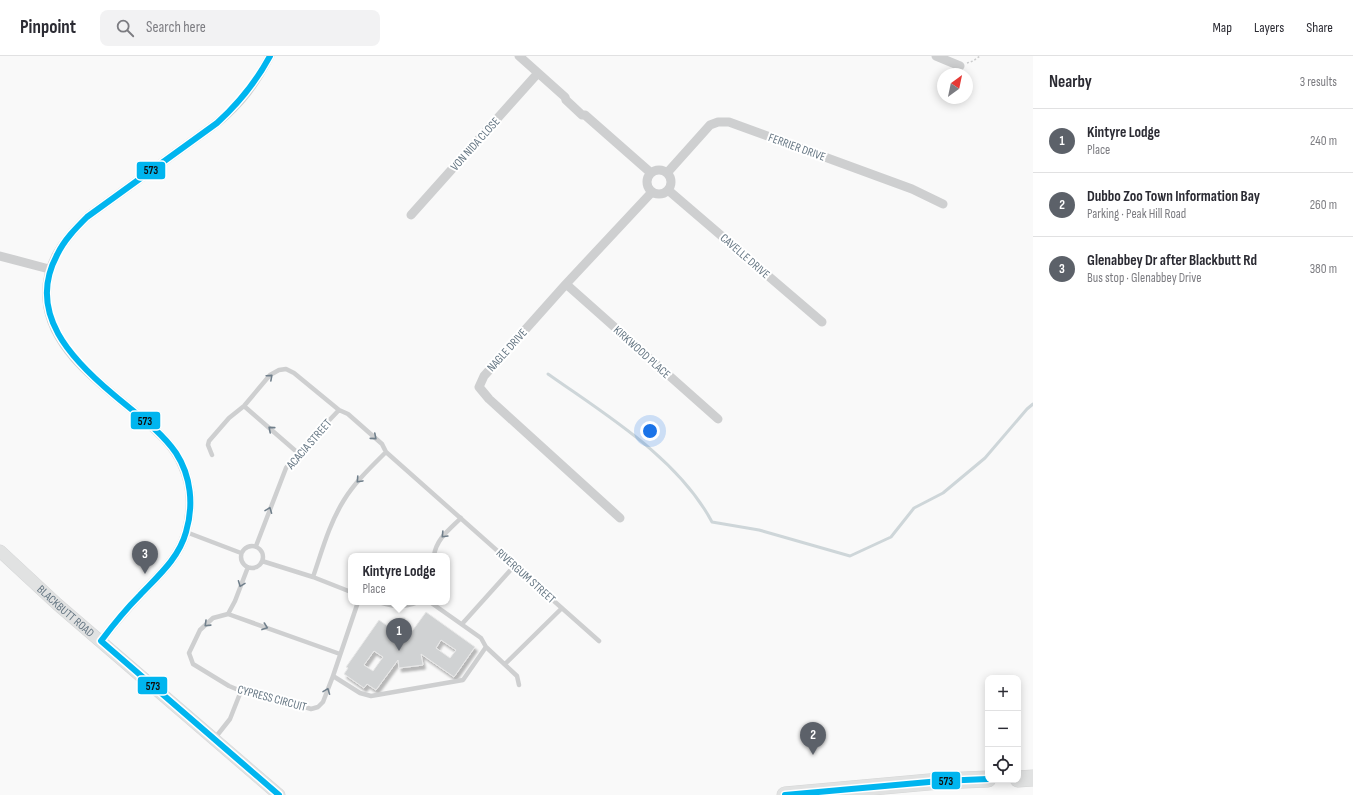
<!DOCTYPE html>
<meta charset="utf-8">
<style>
body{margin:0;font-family:"Sofia Sans Condensed",sans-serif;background:#f2f2f3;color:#2b2b33}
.controls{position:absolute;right:12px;bottom:12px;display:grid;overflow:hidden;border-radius:8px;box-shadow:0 2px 10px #0003}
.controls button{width:36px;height:36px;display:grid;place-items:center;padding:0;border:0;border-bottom:1px solid #e1e1e2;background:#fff;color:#2b2b33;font:20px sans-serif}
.compass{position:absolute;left:937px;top:12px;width:36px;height:36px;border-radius:50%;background:#fff;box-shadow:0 2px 10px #0003;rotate:33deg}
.you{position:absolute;left:650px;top:375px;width:14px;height:14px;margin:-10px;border:3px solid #fff;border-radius:50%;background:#1a73e8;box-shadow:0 0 0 6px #1a73e833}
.badge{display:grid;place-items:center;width:26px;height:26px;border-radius:50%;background:#5c6169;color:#fff;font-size:13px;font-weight:700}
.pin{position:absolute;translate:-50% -33px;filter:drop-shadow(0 1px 2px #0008)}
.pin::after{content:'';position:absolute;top:21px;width:14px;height:12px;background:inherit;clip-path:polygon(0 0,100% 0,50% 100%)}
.popup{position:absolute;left:348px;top:497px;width:102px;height:52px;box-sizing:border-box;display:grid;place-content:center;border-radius:8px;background:#fff;filter:drop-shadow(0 1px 3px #0005);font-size:13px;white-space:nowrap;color:#7c7c81}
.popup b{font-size:15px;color:#2b2b33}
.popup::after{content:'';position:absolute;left:50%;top:100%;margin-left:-8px;border:8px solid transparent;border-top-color:#fff}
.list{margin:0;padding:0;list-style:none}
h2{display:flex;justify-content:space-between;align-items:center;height:52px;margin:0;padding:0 16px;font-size:17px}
h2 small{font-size:13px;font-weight:400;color:#7c7c81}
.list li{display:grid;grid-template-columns:26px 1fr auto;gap:12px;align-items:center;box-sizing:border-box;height:64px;padding:0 16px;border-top:1px solid #e1e1e2}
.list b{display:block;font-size:15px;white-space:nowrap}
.list p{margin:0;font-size:13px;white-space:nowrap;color:#7c7c81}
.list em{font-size:13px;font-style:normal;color:#7c7c81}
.icon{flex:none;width:22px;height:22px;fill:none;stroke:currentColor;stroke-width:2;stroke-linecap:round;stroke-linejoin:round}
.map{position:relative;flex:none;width:1033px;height:739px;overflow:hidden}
header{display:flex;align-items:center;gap:24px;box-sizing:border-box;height:56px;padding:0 20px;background:#fff;border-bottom:1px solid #e1e1e2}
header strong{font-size:19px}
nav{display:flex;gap:22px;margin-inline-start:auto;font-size:14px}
.search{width:280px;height:36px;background:#f2f2f3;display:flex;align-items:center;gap:10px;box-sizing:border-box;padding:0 14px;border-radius:8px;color:#7c7c81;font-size:15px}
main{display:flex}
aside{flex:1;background:#fff}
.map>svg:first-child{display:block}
</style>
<header>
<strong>Pinpoint</strong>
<div class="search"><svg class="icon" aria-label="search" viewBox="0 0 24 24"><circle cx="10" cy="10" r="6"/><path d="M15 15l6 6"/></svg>Search here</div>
<nav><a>Map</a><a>Layers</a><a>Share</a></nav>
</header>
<main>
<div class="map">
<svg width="1033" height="739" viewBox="0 0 1033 739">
<defs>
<filter id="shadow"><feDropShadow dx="2.5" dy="4" stdDeviation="1" flood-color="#0004"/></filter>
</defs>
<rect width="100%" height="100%" fill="#f9f9f9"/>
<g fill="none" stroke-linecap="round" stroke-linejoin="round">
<path stroke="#ced6d9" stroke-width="3" d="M548 318C606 359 678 402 712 466L759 474 850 500 891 481 914 452 943 437 985 402 1027 353 1033 348"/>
</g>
<path fill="#d0d2d3" stroke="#e8e8e8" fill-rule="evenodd" filter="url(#shadow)" d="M426 556 475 591 454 621 421 598 423 609 399 612 398 604 376 634 367 628 364 632 344 618 348 612 346 611 379 564 402 580 408 579 410 578ZM441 584 456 594 450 602 436 592ZM374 595 383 601 373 615 364 609Z
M399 562H405L408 579 402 580Z"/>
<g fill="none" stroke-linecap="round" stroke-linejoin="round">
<g stroke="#d5d6d7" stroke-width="13">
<g id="secondary">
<path id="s1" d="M0 495 57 548 279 739"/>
</g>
</g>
<g stroke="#d5d6d6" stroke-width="17">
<path id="highway" d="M1018 723 1033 722
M785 739 940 725 988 723"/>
</g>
<path stroke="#cbcccd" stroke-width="1.5" stroke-dasharray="2 2" stroke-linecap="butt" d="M967 7 973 5 980 0"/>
<path stroke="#cecfd0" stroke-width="4.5" d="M244 350 298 397
M212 399 208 389 209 385 229 362 244 350 270 319 279 314 286 313 294 317 339 354 348 358 382 388 386 396 599 585
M186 476 241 497
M241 501a11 11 0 1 1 22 0a11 11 0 1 1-22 0Z
M256 490 286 412 298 397 339 354
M434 500C436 483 450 473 461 462
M262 505 313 521 351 536
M248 511 235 545 228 558 213 562 200 574 189 597 193 608 229 630 241 635H254L311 653 318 651 323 646 333 620 358 546
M313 521C322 495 329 468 344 444 355 426 371 411 386 396
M379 546C395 551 403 552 418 546
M430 546 481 582 486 591 517 620 519 629
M228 558 340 598
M462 568 515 509
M505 608 562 552
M333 620 360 637 371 640 463 624 486 591
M215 682 230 663 241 635"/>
<path stroke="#cecfd0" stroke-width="9" d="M519 0 565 41 566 44 582 59H585L651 117
M936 0 960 10
M647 126a12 12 0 1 1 24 0a12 12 0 1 1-24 0Z
M667 117 710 69 718 66H729L912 133 943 148
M668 134 822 266
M411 159 538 17
M0 200 49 213
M566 228 718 363
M620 462 489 343 479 331 484 320 566 228 652 136
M101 585C113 569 126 554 140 539 158 520 179 502 186 476 192 454 192 430 182 409 174 390 158 376 143 363 107 332 51 296 47 244 44 209 63 184 87 161L217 67C242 46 255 28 270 0"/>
<use href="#secondary" stroke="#e1e2e2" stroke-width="12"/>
<use href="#highway" stroke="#e1e2e2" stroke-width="16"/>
<g stroke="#fff" stroke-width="9">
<path id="bus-1" d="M270 0C256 26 239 47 217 67L87 161C76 172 64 184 57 199 26 257 72 304 114 339 135 357 160 374 176 397 191 420 194 449 186 476 179 502 158 520 140 539 126 553 113 569 101 585L279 739
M785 739 940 725 988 723"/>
</g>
<use href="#bus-1" stroke="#00b5ef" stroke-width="6"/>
</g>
<defs><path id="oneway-chevron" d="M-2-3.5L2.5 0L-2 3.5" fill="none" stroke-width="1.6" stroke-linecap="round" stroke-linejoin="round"/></defs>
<g stroke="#707f8b">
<use href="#oneway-chevron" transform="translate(270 321) rotate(-42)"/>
<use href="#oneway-chevron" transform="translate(271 373) rotate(-139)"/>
<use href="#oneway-chevron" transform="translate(374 381) rotate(41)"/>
<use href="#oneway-chevron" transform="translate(359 424) rotate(133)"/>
<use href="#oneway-chevron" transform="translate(269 454) rotate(-69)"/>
<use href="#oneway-chevron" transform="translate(444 479) rotate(134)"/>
<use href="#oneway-chevron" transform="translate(241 528) rotate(111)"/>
<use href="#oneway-chevron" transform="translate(207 568) rotate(136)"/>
<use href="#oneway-chevron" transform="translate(265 571) rotate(20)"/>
<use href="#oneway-chevron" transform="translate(327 635) rotate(-69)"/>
</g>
<g text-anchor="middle" stroke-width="4" stroke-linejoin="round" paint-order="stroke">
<g font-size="12" fill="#657683" stroke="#fff">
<text transform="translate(475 88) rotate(-48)" y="4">VON NIDA CLOSE</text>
<text transform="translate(797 91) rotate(20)" y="4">FERRIER DRIVE</text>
<text transform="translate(745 200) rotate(41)" y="4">CAVELLE DRIVE</text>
<text transform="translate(507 294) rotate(-48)" y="4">NAGLE DRIVE</text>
<text transform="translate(642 296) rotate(42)" y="4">KIRKWOOD PLACE</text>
<text transform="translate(309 388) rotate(-49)" y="4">ACACIA STREET</text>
<text transform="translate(526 520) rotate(42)" y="4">RIVERGUM STREET</text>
<text dy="4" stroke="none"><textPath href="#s1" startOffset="89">BLACKBUTT ROAD</textPath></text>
<text transform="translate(272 642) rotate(15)" y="4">CYPRESS CIRCUIT</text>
</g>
</g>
<g stroke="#fff" stroke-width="1.5">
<rect x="136" y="105" width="30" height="19" rx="4" fill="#00b5ef"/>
<rect x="130" y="355" width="31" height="19" rx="4" fill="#00b5ef"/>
<rect x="137" y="620" width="31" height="19" rx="4" fill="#00b5ef"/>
<rect x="931" y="715" width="30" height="19" rx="4" fill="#00b5ef"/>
</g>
<g font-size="11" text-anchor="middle" font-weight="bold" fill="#111">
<text x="151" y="118">573</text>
<text x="145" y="369">573</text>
<text x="153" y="634">573</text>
<text x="946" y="729">573</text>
</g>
</svg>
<div class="controls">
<button>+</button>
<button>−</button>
<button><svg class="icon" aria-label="locate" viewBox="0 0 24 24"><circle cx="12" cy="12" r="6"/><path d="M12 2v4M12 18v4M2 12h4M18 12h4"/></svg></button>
</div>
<svg class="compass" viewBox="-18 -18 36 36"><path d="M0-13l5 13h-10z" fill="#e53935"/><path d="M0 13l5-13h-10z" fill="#7c7c81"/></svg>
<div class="you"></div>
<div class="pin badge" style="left:399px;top:595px">1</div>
<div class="popup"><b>Kintyre Lodge</b>Place</div>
<div class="pin badge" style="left:813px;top:699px">2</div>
<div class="pin badge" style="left:145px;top:518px">3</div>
</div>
<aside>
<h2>Nearby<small>3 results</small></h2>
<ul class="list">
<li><span class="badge">1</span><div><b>Kintyre Lodge</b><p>Place</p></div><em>240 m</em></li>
<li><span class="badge">2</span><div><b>Dubbo Zoo Town Information Bay</b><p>Parking · Peak Hill Road</p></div><em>260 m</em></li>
<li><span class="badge">3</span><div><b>Glenabbey Dr after Blackbutt Rd</b><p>Bus stop · Glenabbey Drive</p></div><em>380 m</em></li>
</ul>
</aside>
</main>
